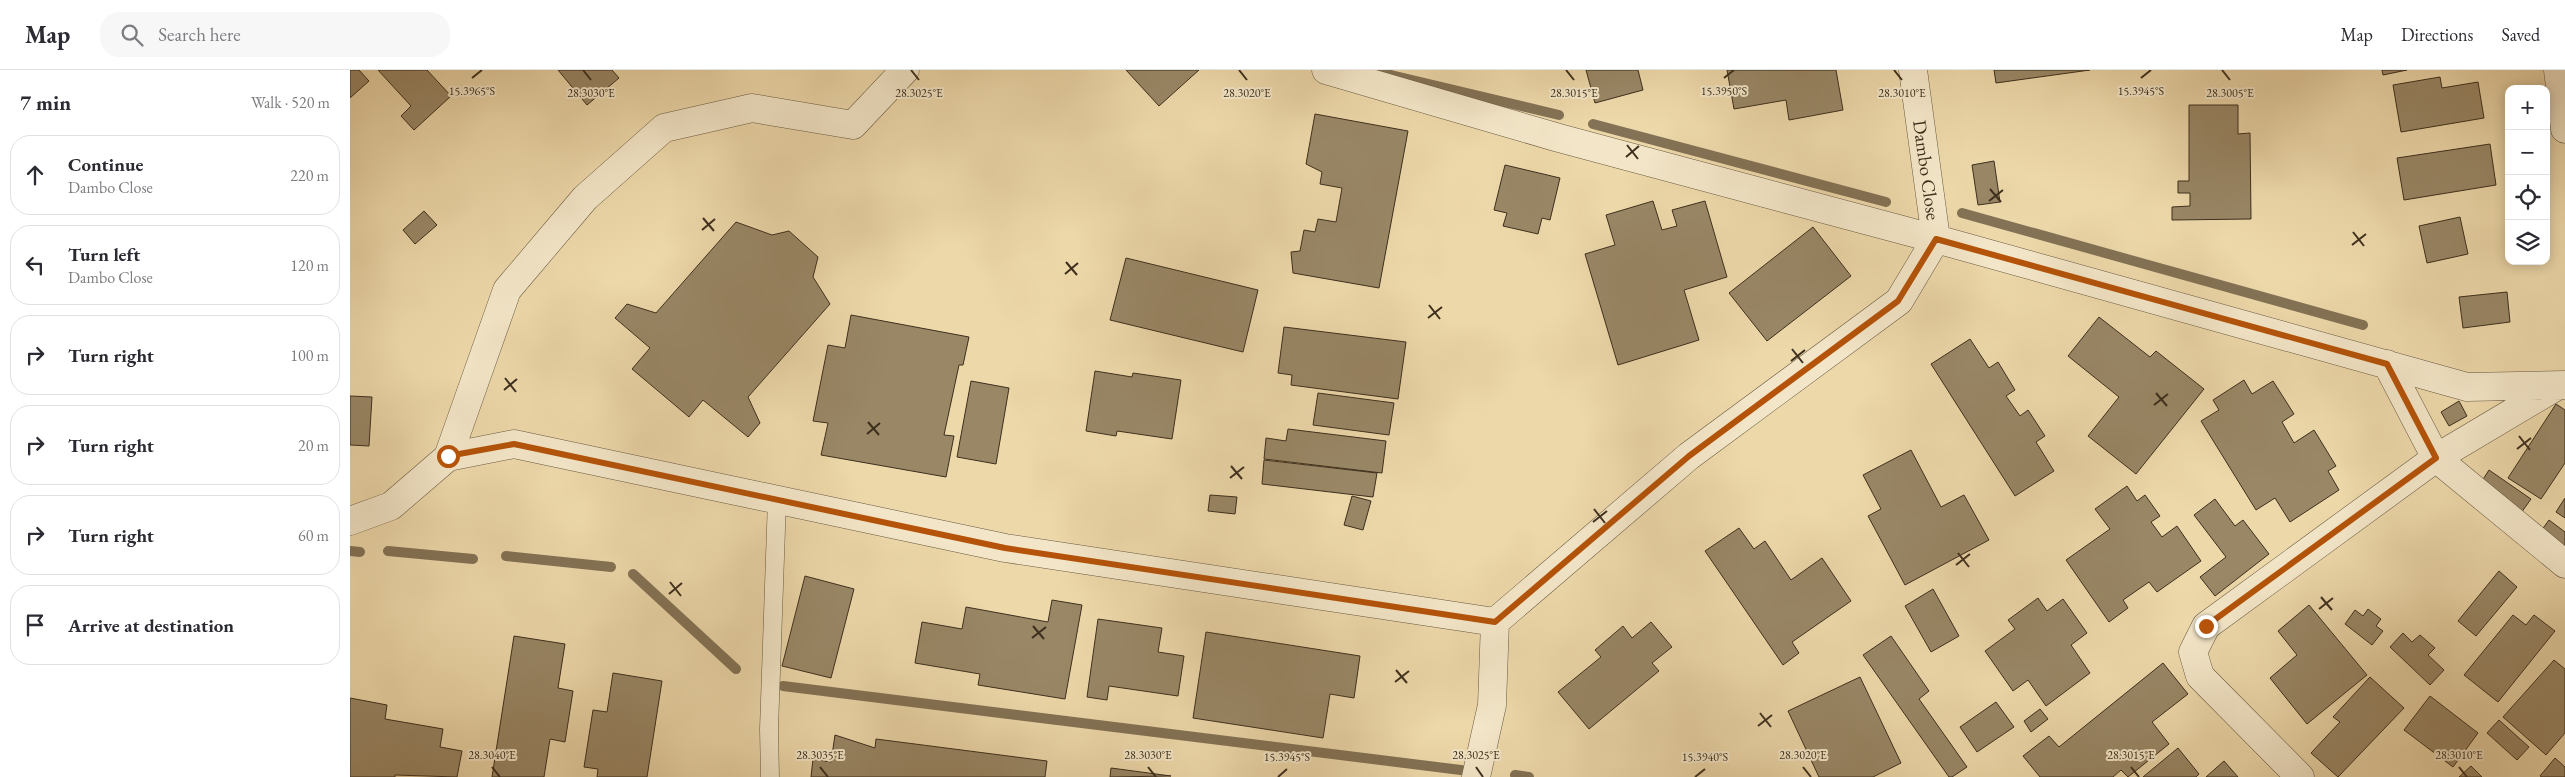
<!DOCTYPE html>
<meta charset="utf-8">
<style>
body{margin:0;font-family:"EB Garamond",serif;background:#f7f7f7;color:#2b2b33}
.controls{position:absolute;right:15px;top:15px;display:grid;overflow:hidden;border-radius:10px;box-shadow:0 2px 12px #0003}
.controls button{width:45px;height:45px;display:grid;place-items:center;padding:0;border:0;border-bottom:1px solid #e1e1e2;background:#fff;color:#2b2b33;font:25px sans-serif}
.stop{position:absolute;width:15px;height:15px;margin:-11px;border:4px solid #b45309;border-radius:50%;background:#fff}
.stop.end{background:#b45309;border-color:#fff;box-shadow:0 1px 5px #0008}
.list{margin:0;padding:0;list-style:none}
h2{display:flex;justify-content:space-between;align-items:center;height:65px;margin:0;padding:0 20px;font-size:21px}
h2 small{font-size:16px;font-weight:400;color:#7c7c81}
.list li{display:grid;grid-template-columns:32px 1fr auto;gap:15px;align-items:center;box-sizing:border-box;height:80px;margin:0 10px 10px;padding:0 10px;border:1px solid #e1e1e2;border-radius:20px}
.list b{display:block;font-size:19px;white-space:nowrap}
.list p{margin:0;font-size:16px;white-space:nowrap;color:#7c7c81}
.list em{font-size:16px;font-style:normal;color:#7c7c81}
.icon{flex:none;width:28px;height:28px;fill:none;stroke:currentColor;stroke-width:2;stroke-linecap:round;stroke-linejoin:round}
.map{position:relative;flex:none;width:2215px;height:707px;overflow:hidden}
header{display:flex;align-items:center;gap:30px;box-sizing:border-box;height:70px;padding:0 25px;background:#fff;border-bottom:1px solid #e1e1e2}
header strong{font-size:24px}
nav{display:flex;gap:28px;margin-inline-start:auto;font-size:18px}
.search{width:350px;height:45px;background:#f7f7f7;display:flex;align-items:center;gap:12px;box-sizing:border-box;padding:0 18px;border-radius:20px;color:#7c7c81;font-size:19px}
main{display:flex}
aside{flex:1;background:#fff}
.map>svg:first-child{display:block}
</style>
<header>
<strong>Map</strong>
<div class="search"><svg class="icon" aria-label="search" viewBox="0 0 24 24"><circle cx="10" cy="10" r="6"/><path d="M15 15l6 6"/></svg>Search here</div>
<nav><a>Map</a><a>Directions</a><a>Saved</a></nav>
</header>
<main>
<aside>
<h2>7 min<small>Walk · 520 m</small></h2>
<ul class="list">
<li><svg class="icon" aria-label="ahead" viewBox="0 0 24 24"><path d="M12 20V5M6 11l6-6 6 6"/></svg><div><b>Continue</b><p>Dambo Close</p></div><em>220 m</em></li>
<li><svg class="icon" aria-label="left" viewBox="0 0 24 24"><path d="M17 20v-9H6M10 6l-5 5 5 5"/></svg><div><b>Turn left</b><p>Dambo Close</p></div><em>120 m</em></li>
<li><svg class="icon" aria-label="right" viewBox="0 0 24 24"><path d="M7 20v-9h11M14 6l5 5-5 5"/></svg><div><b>Turn right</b></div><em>100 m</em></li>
<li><svg class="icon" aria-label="right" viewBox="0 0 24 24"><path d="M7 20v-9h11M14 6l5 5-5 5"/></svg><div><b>Turn right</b></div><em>20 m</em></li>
<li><svg class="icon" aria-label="right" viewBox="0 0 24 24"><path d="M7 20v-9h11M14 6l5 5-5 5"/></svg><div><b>Turn right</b></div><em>60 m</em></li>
<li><svg class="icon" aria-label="arrive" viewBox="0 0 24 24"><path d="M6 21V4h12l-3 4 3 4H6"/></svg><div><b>Arrive at destination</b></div></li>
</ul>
</aside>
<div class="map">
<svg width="2215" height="707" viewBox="0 0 2215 707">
<rect width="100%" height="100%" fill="#edd8aa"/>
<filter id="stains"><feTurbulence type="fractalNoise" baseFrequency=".004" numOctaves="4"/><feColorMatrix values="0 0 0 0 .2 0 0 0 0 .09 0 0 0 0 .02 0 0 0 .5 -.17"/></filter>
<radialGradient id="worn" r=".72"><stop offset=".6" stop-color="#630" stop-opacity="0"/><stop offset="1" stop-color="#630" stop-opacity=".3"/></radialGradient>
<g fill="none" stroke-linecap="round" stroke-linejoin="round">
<path stroke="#837255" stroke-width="10" d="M1032 3 1209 45
M1243 54 1536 132
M1612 143 2013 255
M0 481 10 482
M38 481 123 489
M156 486 261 497
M283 504 386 599
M433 616 1111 700
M1165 705 1179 707"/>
</g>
<path fill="#998766" stroke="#3d2f1d" d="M0 0H9L19 11 0 28Z
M28 0H77L101 26 64 60 51 46 61 36Z
M208 0H262L269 8 237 35Z
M776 0H849L809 36Z
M1236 0H1288L1293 20 1245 33Z
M1377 0H1486L1493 40 1439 50 1436 30 1384 39Z
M1644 0H1740L1646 13Z
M2032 0H2057L2033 5Z
M2090 7 2092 18 2128 12 2134 48 2051 62 2043 15Z
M1839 35H1888V64L1900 63 1901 149 1822 150V137L1840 136V123H1828V111H1839Z
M965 44 1058 61 1029 218 943 203 941 182 950 181 954 160 965 162 968 149 986 152 992 118 970 114 972 102 956 94Z
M2140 74 2146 115 2054 130 2047 88Z
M1644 91 1650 132 1628 135 1622 95Z
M1155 95 1210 108 1200 150 1192 148 1188 164 1153 156 1157 143 1144 140Z
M1303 131 1312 160 1327 156 1322 140 1355 131 1377 207 1334 220 1349 270 1268 295 1235 184 1265 175 1256 145Z
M74 141 87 155 65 174 53 160Z
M2110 147 2118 184 2077 193 2069 156Z
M386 152 422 165 439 161 468 187 463 207 480 234 398 327 410 353 398 367 353 330 339 347 282 299 300 278 265 248 277 234 306 243Z
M1463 157 1501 206 1417 271 1379 223Z
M776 188 908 220 893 282 760 250Z
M2157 222 2160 252 2113 258 2109 227Z
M501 245 619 267 613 295H609L594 365 604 366 596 407 471 385 478 353 463 351 478 275 495 278Z
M1749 247 1800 287 1806 281 1854 319 1786 404 1738 366 1769 327 1718 286Z
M934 257 1056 272 1048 329 941 315 942 305 928 303Z
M1620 269 1639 298 1648 292 1665 320 1656 326 1670 346 1678 340 1695 366 1686 372 1704 401 1665 426 1581 294Z
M745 301 782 307 783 303 831 310 822 369 767 361 766 366 736 361Z
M1894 310 1902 324 1923 311 1944 344 1932 352 1944 373 1964 360 1986 396 1978 401 1989 420 1940 452 1925 428 1906 440 1851 351 1869 340 1863 330Z
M621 311 659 318 646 394 607 387Z
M968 323 1044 333 1039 365 963 355Z
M0 326 22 327 19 376 0 375Z
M2109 331 2117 346 2099 356 2091 342Z
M2206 334 2215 340V393L2191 429 2158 408Z
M938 359 1036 371 1032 403 914 389 916 368 936 371Z
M1561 380 1591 437 1614 425 1639 470 1555 515 1518 446 1531 439 1513 405Z
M914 390 1027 403 1023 427 912 414Z
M2139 400 2181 429 2171 443 2130 414Z
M1777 416 1787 431 1795 425 1810 446 1801 452 1812 467 1827 456 1851 491 1807 522 1799 512 1773 530 1778 538 1759 552 1716 490 1760 459 1745 439Z
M860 425 887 427 885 444 858 441Z
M1002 426 1021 431 1013 460 994 455Z
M2215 428V448L2206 442Z
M1865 429 1885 456 1893 450 1919 484 1865 526 1850 507 1876 487 1844 445Z
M2199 450 2215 462V479L2191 461Z
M1389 458 1404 479 1415 471 1441 510 1472 488 1501 531 1442 572 1449 583 1433 595 1355 481Z
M2149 501 2167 517 2126 566 2108 551Z
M455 506 504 519 481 608 432 596Z
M1583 519 1609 566 1581 582 1555 536Z
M1688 528 1697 541 1713 529 1737 563 1721 575 1740 603 1696 636 1678 610 1663 621 1635 581 1665 559 1658 550Z
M702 530 732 535 715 629 628 615 630 604 565 593 572 552 612 559 616 537 698 552Z
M1959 535 2017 605 1957 654 1920 608 1947 585 1928 561Z
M2018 539 2031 549 2026 556 2033 561 2022 575 1995 554 2005 540 2013 546Z
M2163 545 2176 555 2184 545 2205 561 2148 632 2114 605Z
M748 549 812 558 808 582 834 586 828 626 759 616 757 630 737 627Z
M1301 552 1322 577 1302 593 1309 601 1239 659 1208 622 1251 587 1245 580 1273 556 1282 568Z
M856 562 1010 586 1004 628 980 624 973 668 843 648Z
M2053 563 2062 572 2070 565 2085 578 2078 585 2094 600 2080 615 2040 577Z
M164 566 215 574 208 618 223 621 215 672 200 669 194 707H142Z
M1541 566 1579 621 1569 629 1617 697 1602 707H1599L1513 585Z
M2204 590 2215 599V663L2196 685 2153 647Z
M1813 593 1838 624 1802 652 1819 674 1778 707 1771 700 1763 707H1690L1673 686 1699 666 1709 677Z
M263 603 312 611 297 707H247L248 699 234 697 243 640 257 642Z
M1510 607 1551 693 1523 707H1469L1438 641Z
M2020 607 2054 638 1988 707 1961 683 1990 652 1983 647Z
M2080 626 2128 663 2103 697 2054 660Z
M0 628 37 635 35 649 93 659 90 677 112 681 107 707 45 705V707H0Z
M1646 632 1664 657 1627 682 1610 657Z
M1690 639 1698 649 1681 662 1674 651Z
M2149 650 2179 677 2167 690 2137 663Z
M485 665 525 678 526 669 697 691 695 707H461L463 689 481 692Z
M1828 678 1849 704 1846 707H1793Z
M2205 688 2215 697V707H2192L2190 706Z
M1874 691 1888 707H1856Z
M2121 696 2132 707H2109Z
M761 698 821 706 760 707Z"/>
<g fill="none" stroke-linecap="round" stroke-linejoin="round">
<g stroke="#695940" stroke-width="19">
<path id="service" d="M420 707 419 659 427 430"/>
</g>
<g stroke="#695940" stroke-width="29">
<path id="minor" d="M976 0 1209 68 1586 169 2117 317 2215 315
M2208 0 2215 59
M2037 294 2086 388 2215 494
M98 387 157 220 235 128 314 58 402 38 503 55 555 0
M0 451 41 436 98 387 164 374 655 478 1145 552 1339 386 1549 231 1586 169 1563 0
M1126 707 1142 635 1145 552
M1950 707 1850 606 1843 582 1856 556 2086 388 2207 316"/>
</g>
<use href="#service" stroke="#f3e6c8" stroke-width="18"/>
<use href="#minor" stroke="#f3e6c8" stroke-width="28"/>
</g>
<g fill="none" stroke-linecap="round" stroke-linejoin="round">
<path stroke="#b45309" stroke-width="6" d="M98 386 164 374 655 478 1145 552 1339 386 1548 231 1586 169 2037 294 2086 388 1856 556"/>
</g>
<path fill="none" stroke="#3d2f1d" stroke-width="2" d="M233 0 241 10M561 0 569 10M889 0 897 10M1216 0 1224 10M1544 0 1552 10M1872 0 1880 10M122 8 132 0M1374 8 1384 0M1791 8 1801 0M1277 75 1288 89M1276 87 1289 76M1640 119 1651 132M1639 131 1653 120M353 148 364 161M352 160 365 149M2003 162 2014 176M2002 175 2016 164M716 192 727 205M715 204 728 193M1079 235 1090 249M1078 248 1092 237M1442 279 1453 293M1441 291 1455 280M155 308 166 322M154 320 167 309M1806 323 1817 336M1804 335 1818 324M518 352 529 365M517 364 530 353M2169 366 2180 380M2167 379 2181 368M881 396 892 409M880 408 894 397M1244 439 1255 453M1243 452 1257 441M1608 483 1619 497M1606 495 1620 484M320 512 331 526M319 524 332 513M1971 527 1982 540M1969 539 1983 528M683 556 694 569M682 568 696 557M1046 600 1057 613M1045 612 1059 601M1410 643 1421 657M1408 656 1422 645M142 697 150 707M470 697 478 707M798 697 806 707M1126 697 1133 707M1453 697 1461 707M1781 697 1789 707M2109 697 2117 707M928 707 937 699M1345 707 1355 699"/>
<g text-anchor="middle" stroke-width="4" stroke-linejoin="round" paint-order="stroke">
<g font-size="19" fill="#3d2f1d" stroke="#f3e6c8">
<text transform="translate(1577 100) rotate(82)" y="7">Dambo Close</text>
</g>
</g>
<g font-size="12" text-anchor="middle" fill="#3d2f1d" stroke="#f3e6c8" stroke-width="4" stroke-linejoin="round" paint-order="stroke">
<text x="122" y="25">15.3965°S</text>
<text x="1374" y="25">15.3950°S</text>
<text x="1791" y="25">15.3945°S</text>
<text x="241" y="27">28.3030°E</text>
<text x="569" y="27">28.3025°E</text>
<text x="897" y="27">28.3020°E</text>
<text x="1224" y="27">28.3015°E</text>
<text x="1552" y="27">28.3010°E</text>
<text x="1880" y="27">28.3005°E</text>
<text x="142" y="689">28.3040°E</text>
<text x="470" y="689">28.3035°E</text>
<text x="798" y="689">28.3030°E</text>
<text x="1126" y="689">28.3025°E</text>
<text x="1453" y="689">28.3020°E</text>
<text x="1781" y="689">28.3015°E</text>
<text x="2109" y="689">28.3010°E</text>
<text x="937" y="691">15.3945°S</text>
<text x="1355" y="691">15.3940°S</text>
</g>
<rect width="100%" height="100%" filter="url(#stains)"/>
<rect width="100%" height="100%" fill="url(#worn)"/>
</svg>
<div class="controls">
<button>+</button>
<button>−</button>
<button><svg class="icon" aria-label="locate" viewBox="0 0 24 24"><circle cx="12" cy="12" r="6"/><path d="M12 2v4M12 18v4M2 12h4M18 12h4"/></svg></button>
<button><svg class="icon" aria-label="layers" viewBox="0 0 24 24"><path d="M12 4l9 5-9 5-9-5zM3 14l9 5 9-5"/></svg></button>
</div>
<div class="stop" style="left:98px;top:386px"></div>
<div class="stop end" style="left:1856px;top:556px"></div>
</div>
</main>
